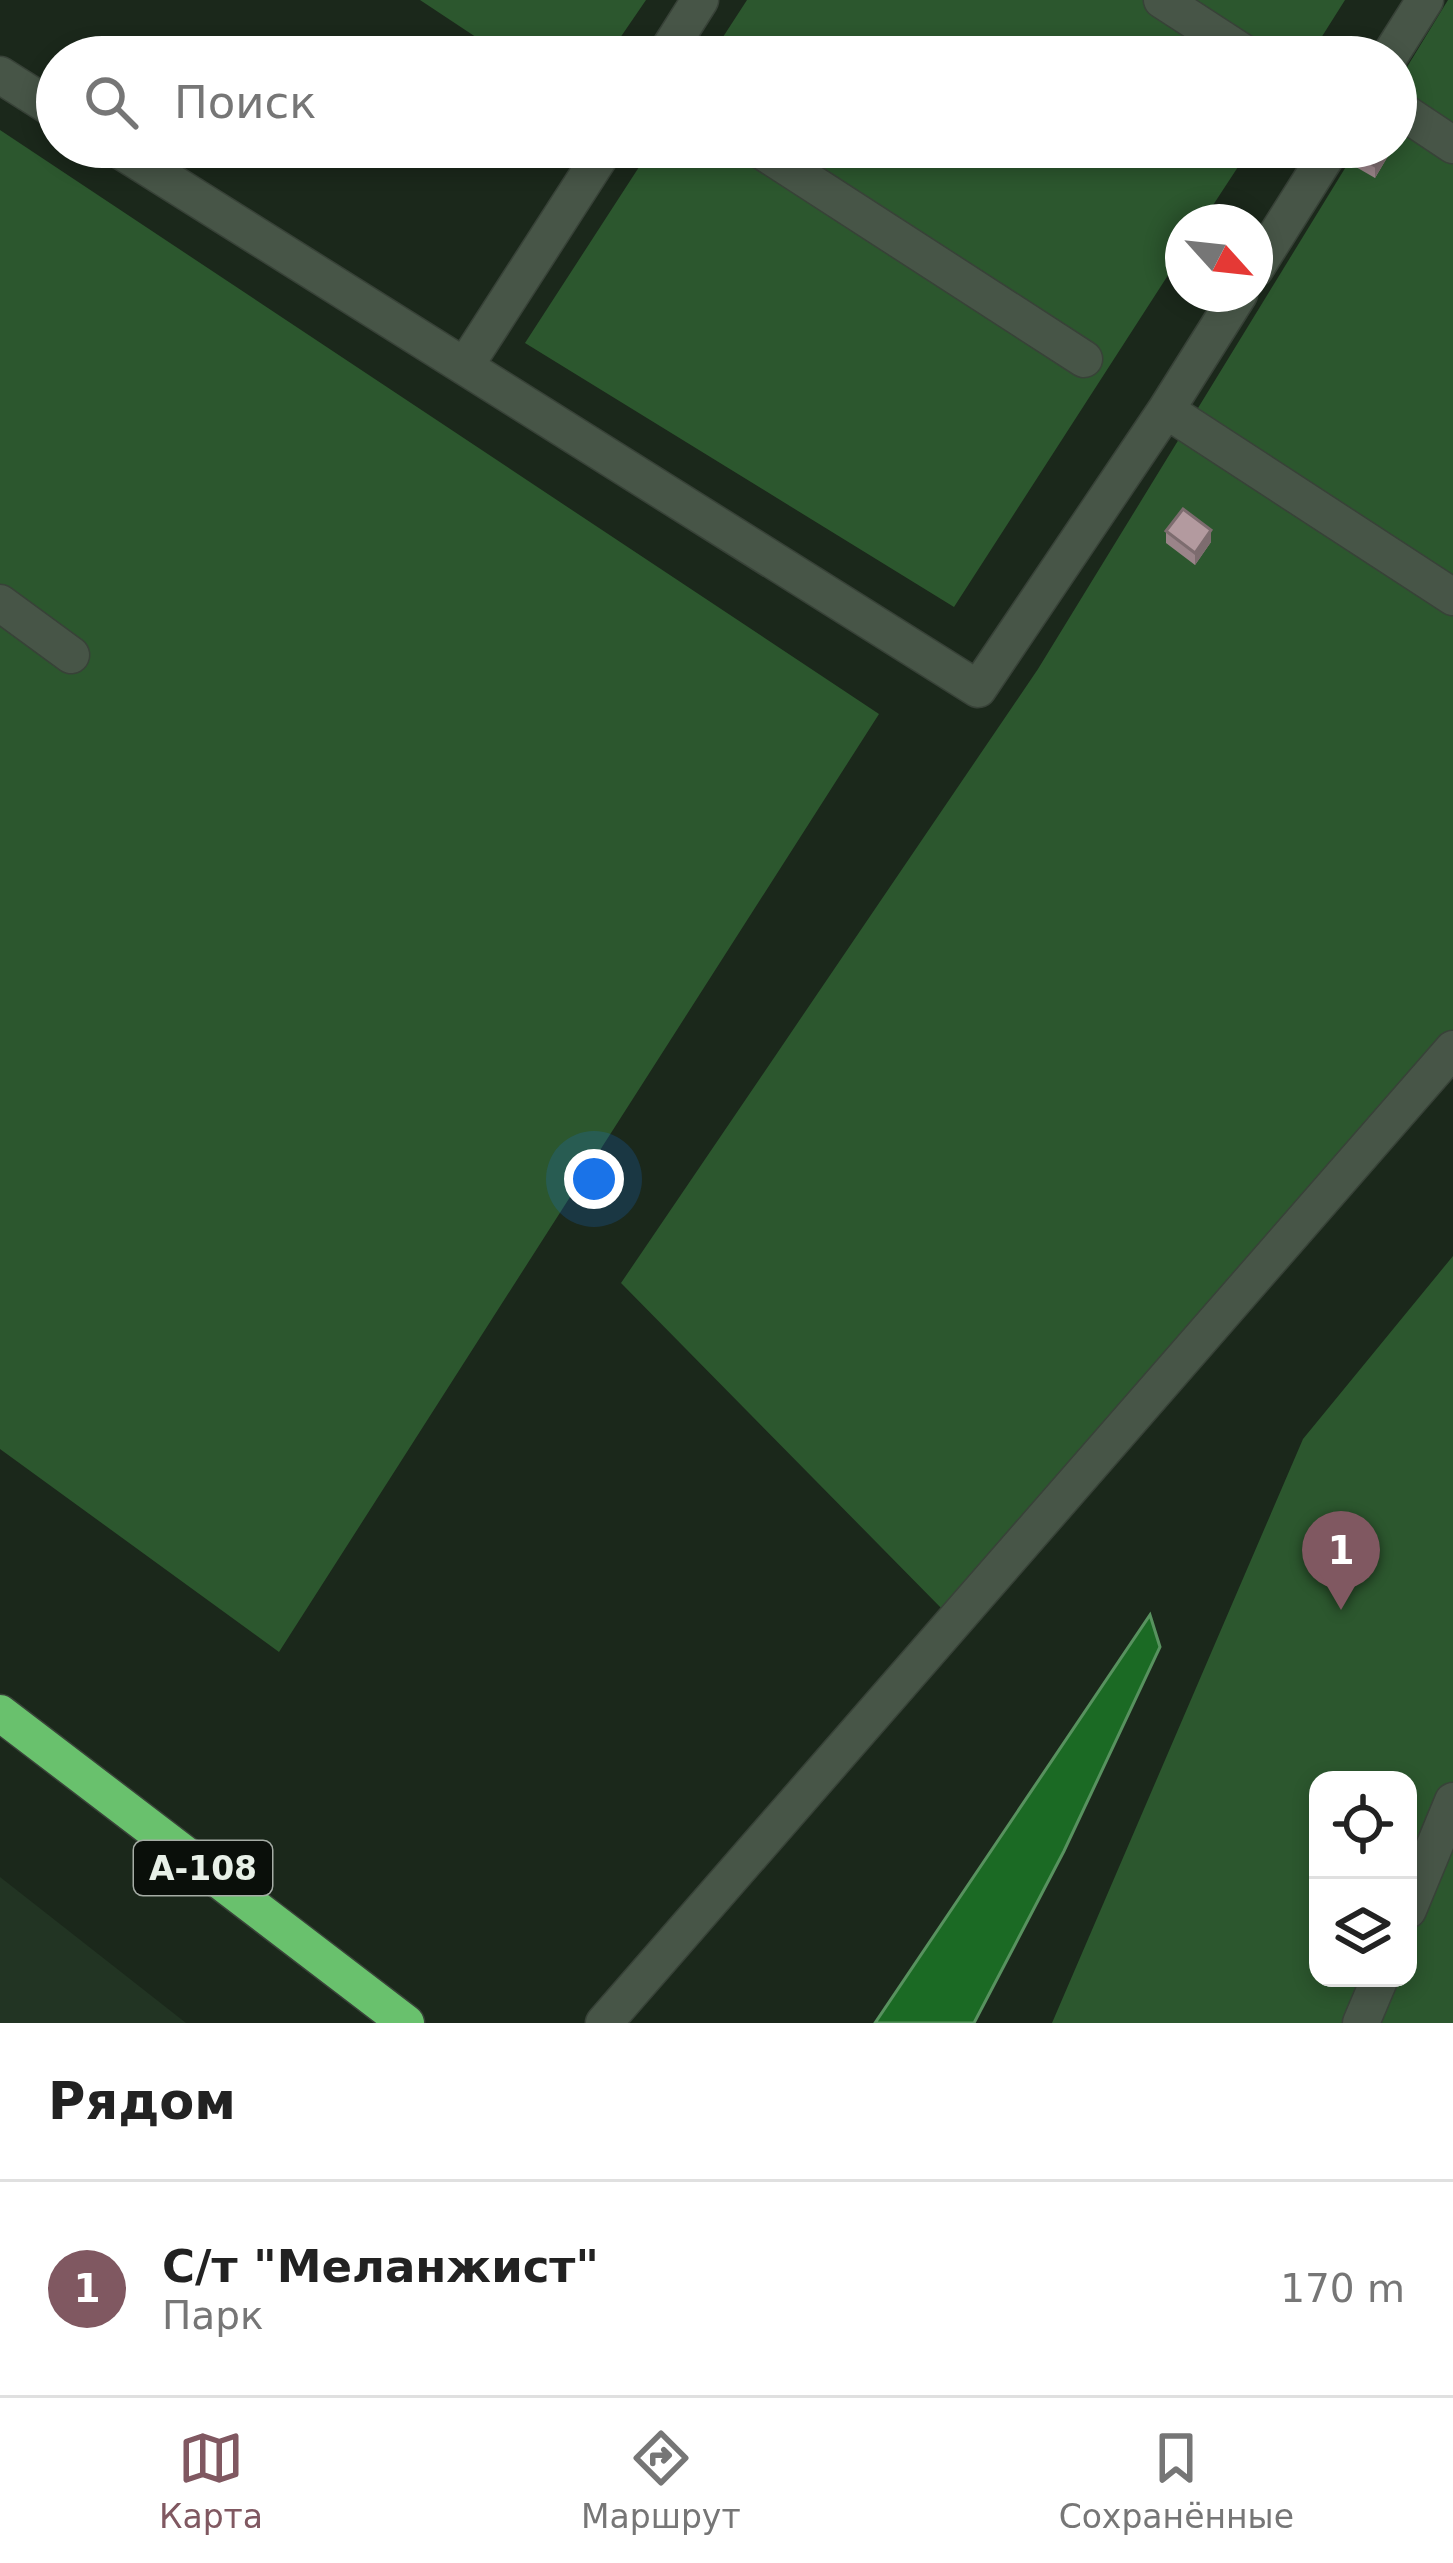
<!DOCTYPE html>
<html lang="ru">
<meta charset="utf-8">
<style>
body{margin:0;font-family:"DejaVu Sans",sans-serif;background:#f2f2f2;color:#222}
.controls{position:absolute;right:36px;bottom:36px;display:grid;overflow:hidden;border-radius:24px;box-shadow:0 6px 18px #0003}
.controls button{width:108px;height:108px;display:grid;place-items:center;padding:0;border:0;border-bottom:3px solid #e0e0e0;background:#fff;color:#222;font:60px sans-serif}
.compass{position:absolute;left:1165px;top:204px;width:108px;height:108px;border-radius:50%;background:#fff;box-shadow:0 6px 18px #0003;rotate:117deg}
.you{position:absolute;left:594px;top:1179px;width:42px;height:42px;margin:-30px;border:9px solid #fff;border-radius:50%;background:#1a73e8;box-shadow:0 0 0 18px #1a73e833}
.badge{display:grid;place-items:center;width:78px;height:78px;border-radius:50%;background:#805861;color:#fff;font-size:39px;font-weight:700}
.pin{position:absolute;translate:-50% -99px;filter:drop-shadow(0 3px 6px #0008)}
.pin::after{content:'';position:absolute;top:63px;width:42px;height:36px;background:inherit;clip-path:polygon(0 0,100% 0,50% 100%)}
.list{margin:0;padding:0;list-style:none}
h2{display:flex;justify-content:space-between;align-items:center;height:156px;margin:0;padding:0 48px;font-size:51px}
h2 small{font-size:39px;font-weight:400;color:#767676}
.list li{display:grid;grid-template-columns:78px 1fr auto;gap:36px;align-items:center;box-sizing:border-box;height:216px;padding:0 48px;border-top:3px solid #e0e0e0}
.list b{display:block;font-size:45px;white-space:nowrap}
.list p{margin:0;font-size:39px;white-space:nowrap;color:#767676}
.list em{font-size:39px;font-style:normal;color:#767676}
.icon{flex:none;width:66px;height:66px;fill:none;stroke:currentColor;stroke-width:2;stroke-linecap:round;stroke-linejoin:round}
.map{position:relative;flex:none;width:1453px;height:2023px;overflow:hidden}
.search{position:absolute;background:#fff;box-shadow:0 6px 18px #0003;left:36px;right:36px;top:36px;height:132px;display:flex;align-items:center;gap:30px;box-sizing:border-box;padding:0 42px;border-radius:66px;color:#767676;font-size:45px}
.sheet{height:372px;background:#fff}
nav{display:flex;justify-content:space-around;align-items:center;box-sizing:border-box;height:168px;border-top:3px solid #e0e0e0;background:#fff;font-size:33px;color:#767676}
nav a{display:grid;justify-items:center;gap:6px}
nav .on{color:#805861}
.map>svg:first-child{display:block}
</style>
<div class="map">
<svg width="1453" height="2023" viewBox="0 0 1453 2023">
<rect width="100%" height="100%" fill="#1b281b"/>
<path fill="#223423" d="M0 1877 186 2023H0Z"/>
<path fill="#2c572e" fill-rule="evenodd" d="M420 0H646L607 57H506Z
M747 0H1345L1309 57H710Z
M1448 0H1453V1049L946 1613 621 1283 1038 669 1358 147H1396V85Z
M0 130 879 714 279 1652 0 1449Z
M652 147H1251L1202 222H1183V252L954 607 525 343Z
M1453 1256V2023H1052L1303 1439ZM1318 1780H1408V1978H1318Z"/>
<path fill="#1b6a24" stroke="#58925f" stroke-width="3" d="M1150 1615 1160 1647 1064 1851 974 2023H875Z"/>
<g fill="none" stroke-linecap="round" stroke-linejoin="round">
<g stroke="#384238" stroke-width="39">
<path id="minor" d="M1162 0 1250 57
M664 57 700 0
M1389 57 1425 0
M0 75 57 111
M1396 107 1453 145
M115 147 978 689 1166 410
M756 147 1084 359
M1255 269 1332 147
M1239 294 1166 410 1453 597
M465 366 606 147
M0 603 71 655
M1408 1910 1453 1801
M604 2023 1453 1049
M1361 2023 1380 1978"/>
</g>
<g stroke="#384238" stroke-width="39">
<path id="highway" d="M0 1713 406 2023"/>
</g>
<use href="#minor" stroke="#475547" stroke-width="36"/>
<use href="#highway" stroke="#69c16d" stroke-width="36"/>
</g>
<path fill="#9a8489" d="M1391 147V151L1375 178 1356 167V155Z
M1166 531 1211 542 1195 565 1166 543Z"/>
<path fill="#7d6c6f" d="M1386 147H1391V151L1375 178V166Z
M1211 530V542L1195 565V553Z"/>
<path fill="#b39a9f" stroke="#7d6c6f" stroke-width="3" d="M1361 147H1386L1375 166 1356 155Z
M1183 509 1211 530 1195 553 1166 531Z"/>
<g text-anchor="middle" stroke-width="12" stroke-linejoin="round" paint-order="stroke">
<rect fill="#0a0f0a" stroke="#a5aca5" stroke-width="3" x="134" y="1841" width="138" height="54" rx="9"/>
<g font-size="33" font-weight="bold" fill="#e8f0e8">
<text x="203" y="1880">А-108</text>
</g>
</g>
</svg>
<div class="controls">
<button><svg class="icon" aria-label="locate" viewBox="0 0 24 24"><circle cx="12" cy="12" r="6"/><path d="M12 2v4M12 18v4M2 12h4M18 12h4"/></svg></button>
<button><svg class="icon" aria-label="layers" viewBox="0 0 24 24"><path d="M12 4l9 5-9 5-9-5zM3 14l9 5 9-5"/></svg></button>
</div>
<svg class="compass" viewBox="-18 -18 36 36"><path d="M0-13l5 13h-10z" fill="#e53935"/><path d="M0 13l5-13h-10z" fill="#767676"/></svg>
<div class="you"></div>
<div class="pin badge" style="left:1341px;top:1610px">1</div>
<div class="search"><svg class="icon" aria-label="search" viewBox="0 0 24 24"><circle cx="10" cy="10" r="6"/><path d="M15 15l6 6"/></svg>Поиск</div>
</div>
<section class="sheet">
<h2>Рядом<small></small></h2>
<ul class="list">
<li><span class="badge">1</span><div><b>С/т &quot;Меланжист&quot;</b><p>Парк</p></div><em>170 m</em></li>
</ul>
</section>
<nav>
<a class="on"><svg class="icon" aria-label="map" viewBox="0 0 24 24"><path d="M3 6l6-2 6 2 6-2v14l-6 2-6-2-6 2zM9 4v14M15 6v14"/></svg>Карта</a>
<a><svg class="icon" aria-label="directions" viewBox="0 0 24 24"><path d="M12 3l9 9-9 9-9-9zM9 14v-3h6M13 9l2 2-2 2"/></svg>Маршрут</a>
<a><svg class="icon" aria-label="saved" viewBox="0 0 24 24"><path d="M7 4h10v16l-5-4-5 4z"/></svg>Сохранённые</a>
</nav>
